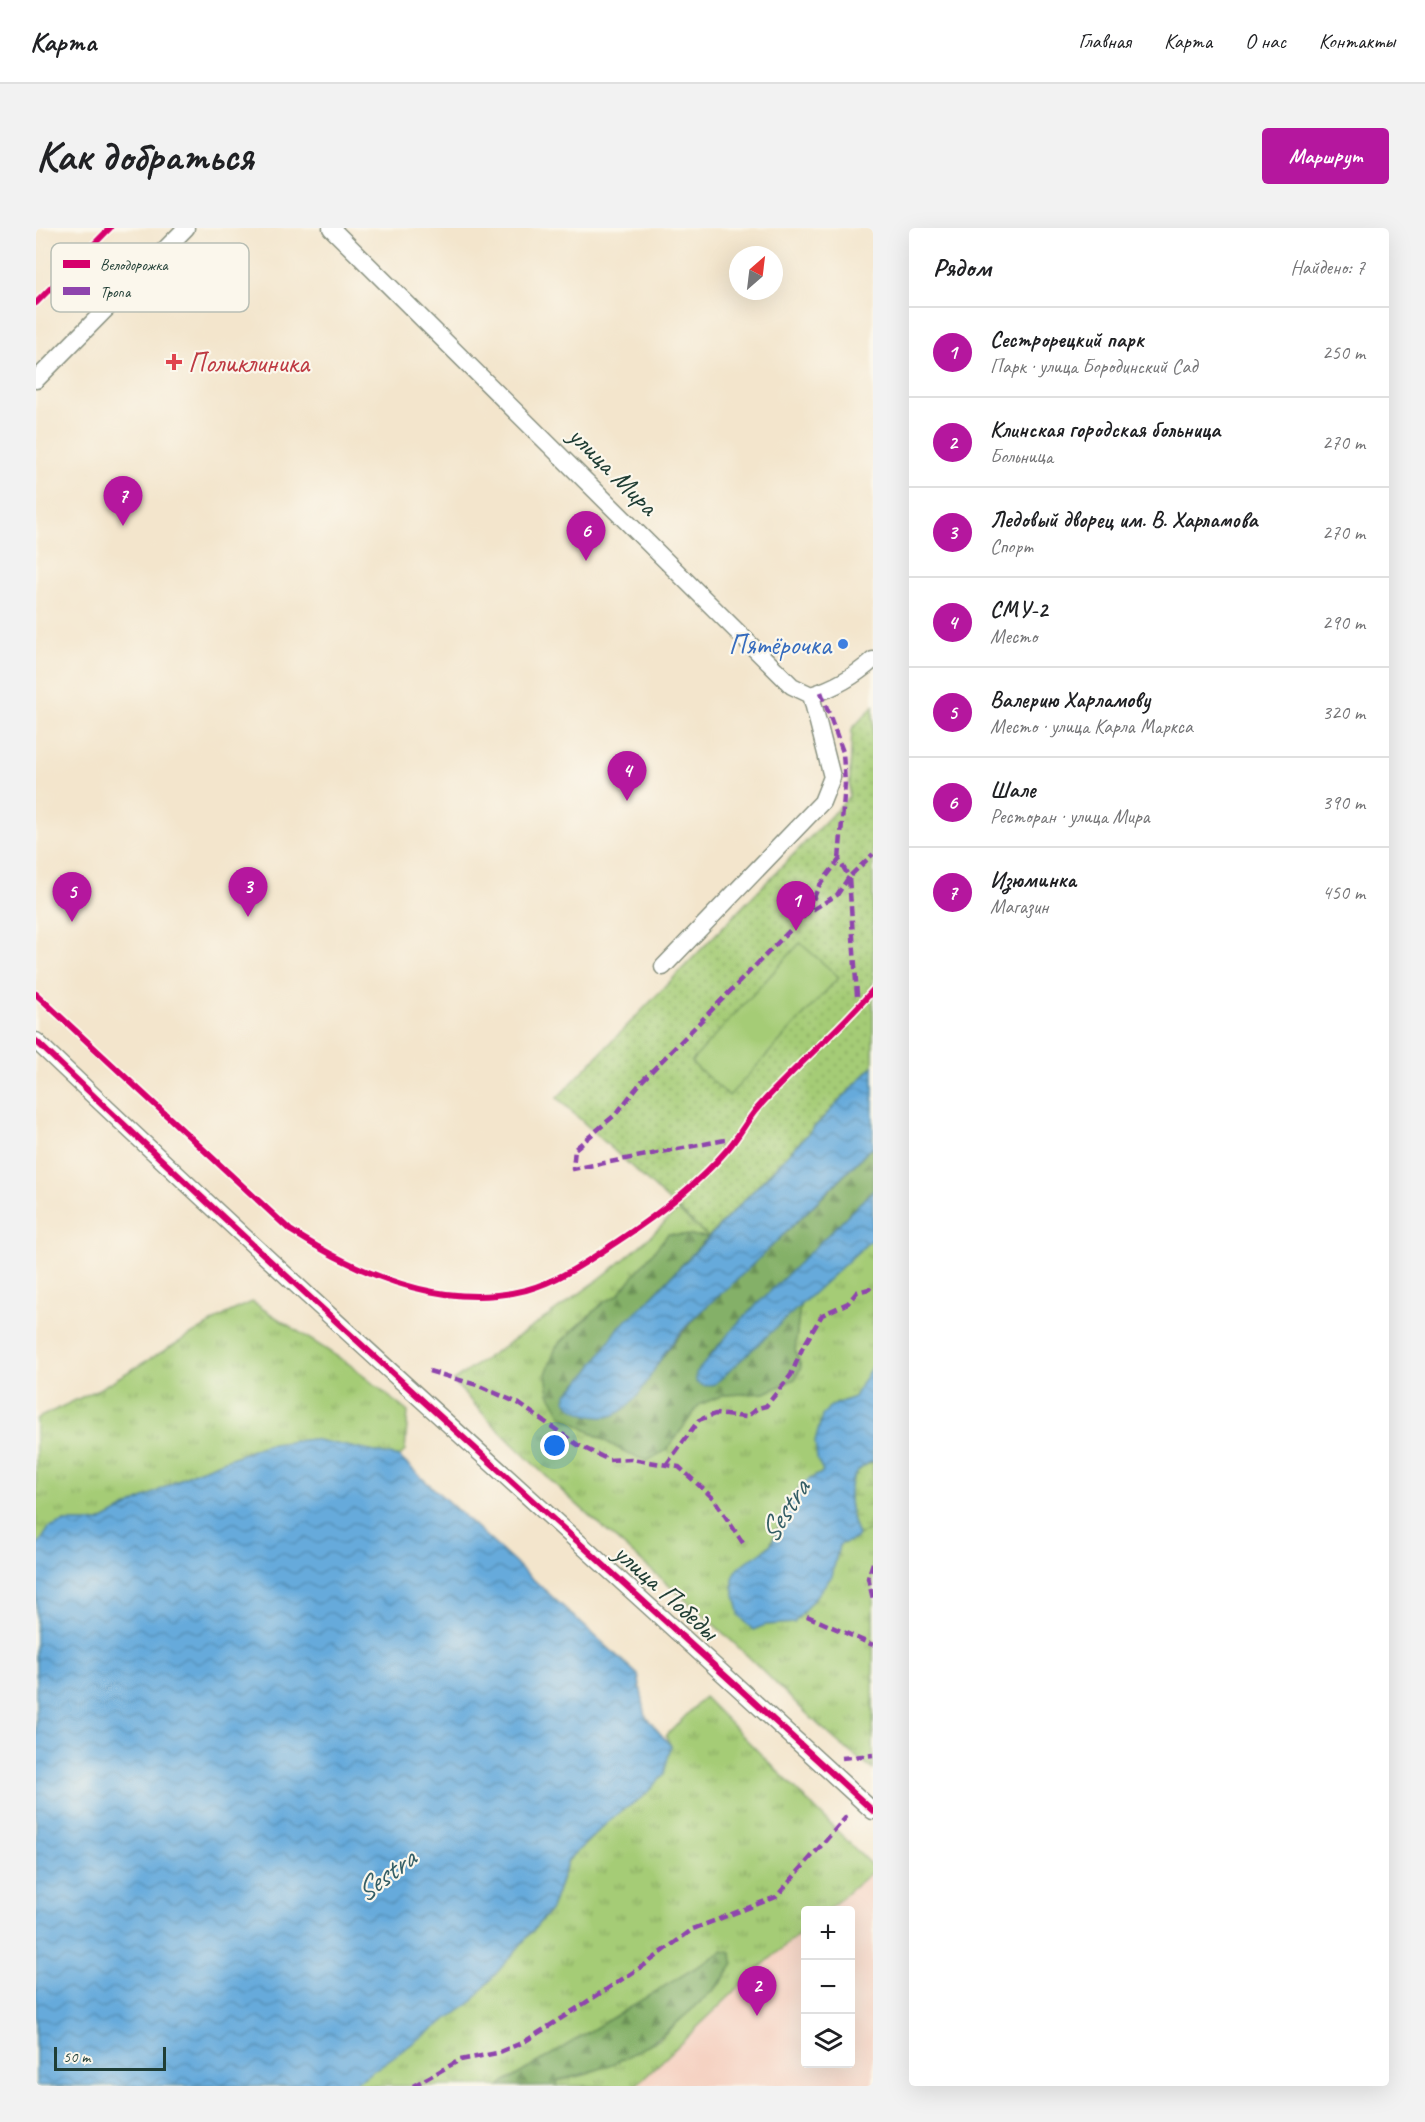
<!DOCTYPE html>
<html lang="ru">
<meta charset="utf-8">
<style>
body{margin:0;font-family:Caveat,sans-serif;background:#f2f2f2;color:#202124}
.controls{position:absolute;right:18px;bottom:18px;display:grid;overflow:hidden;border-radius:6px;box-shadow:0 6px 24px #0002}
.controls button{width:54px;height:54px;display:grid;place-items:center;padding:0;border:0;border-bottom:2px solid #e0e0e0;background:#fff;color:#202124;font:30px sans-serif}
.compass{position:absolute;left:693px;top:18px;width:54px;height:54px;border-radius:50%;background:#fff;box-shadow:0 6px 24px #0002;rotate:28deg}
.scale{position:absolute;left:18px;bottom:15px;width:112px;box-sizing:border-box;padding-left:6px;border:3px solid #1f3d34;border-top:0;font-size:16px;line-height:21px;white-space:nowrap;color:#1f3d34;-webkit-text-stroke:4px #fbf7ec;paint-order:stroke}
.you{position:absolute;left:519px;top:1218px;width:21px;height:21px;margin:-15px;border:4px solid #fff;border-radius:50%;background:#1a73e8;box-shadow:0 0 0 9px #1a73e833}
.badge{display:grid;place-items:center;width:39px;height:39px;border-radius:50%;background:#b5179e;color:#fff;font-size:20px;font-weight:700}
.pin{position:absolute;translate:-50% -50px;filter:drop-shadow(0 2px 3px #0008)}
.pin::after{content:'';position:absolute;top:32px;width:21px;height:18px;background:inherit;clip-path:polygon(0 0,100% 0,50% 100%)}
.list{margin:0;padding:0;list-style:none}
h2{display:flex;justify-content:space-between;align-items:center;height:78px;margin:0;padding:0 24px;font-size:26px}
h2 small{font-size:20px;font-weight:400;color:#757577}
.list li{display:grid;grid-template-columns:39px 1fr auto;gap:18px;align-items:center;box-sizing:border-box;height:90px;padding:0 24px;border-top:2px solid #e0e0e0}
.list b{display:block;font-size:22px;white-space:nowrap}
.list p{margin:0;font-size:20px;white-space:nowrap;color:#757577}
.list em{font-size:20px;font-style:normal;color:#757577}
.icon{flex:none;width:33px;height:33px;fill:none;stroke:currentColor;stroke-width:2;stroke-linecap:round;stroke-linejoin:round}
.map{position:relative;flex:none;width:837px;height:1858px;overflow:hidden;border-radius:6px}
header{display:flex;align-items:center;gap:36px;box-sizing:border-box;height:84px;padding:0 30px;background:#fff;border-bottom:2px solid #e0e0e0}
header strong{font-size:28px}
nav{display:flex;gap:33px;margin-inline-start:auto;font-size:21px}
.intro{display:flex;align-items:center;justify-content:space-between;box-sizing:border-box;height:144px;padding:0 36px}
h1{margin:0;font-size:42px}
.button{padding:15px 27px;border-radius:6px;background:#b5179e;color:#fff;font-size:21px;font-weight:700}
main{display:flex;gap:36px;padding:0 36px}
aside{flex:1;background:#fff;border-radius:6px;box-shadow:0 6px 24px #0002}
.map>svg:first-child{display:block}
</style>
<header>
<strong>Карта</strong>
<nav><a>Главная</a><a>Карта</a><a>О нас</a><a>Контакты</a></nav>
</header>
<div class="intro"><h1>Как добраться</h1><a class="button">Маршрут</a></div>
<main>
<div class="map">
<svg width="837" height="1858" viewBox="0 0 837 1858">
<defs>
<pattern id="grass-tufts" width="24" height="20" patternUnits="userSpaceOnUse" patternTransform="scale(1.5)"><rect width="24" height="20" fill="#a5cc76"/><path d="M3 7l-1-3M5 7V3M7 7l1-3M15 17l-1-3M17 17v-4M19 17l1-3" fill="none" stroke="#86a762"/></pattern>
<pattern id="forest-firs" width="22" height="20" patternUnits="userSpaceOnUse" patternTransform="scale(1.5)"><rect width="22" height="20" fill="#84b067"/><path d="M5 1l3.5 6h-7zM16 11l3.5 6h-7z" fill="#6b9056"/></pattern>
<pattern id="wetland-marsh" width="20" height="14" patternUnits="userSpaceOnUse" patternTransform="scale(1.5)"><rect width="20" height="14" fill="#a5cc76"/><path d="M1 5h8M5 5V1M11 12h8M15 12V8" fill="none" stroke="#86a762"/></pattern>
<pattern id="park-dots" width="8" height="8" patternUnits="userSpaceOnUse" patternTransform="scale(1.5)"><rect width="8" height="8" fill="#a5cc76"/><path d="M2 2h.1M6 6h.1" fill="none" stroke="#86a762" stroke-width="1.8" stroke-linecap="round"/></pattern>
<pattern id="water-waves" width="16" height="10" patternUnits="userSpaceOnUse" patternTransform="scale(1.5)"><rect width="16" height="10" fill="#66aadb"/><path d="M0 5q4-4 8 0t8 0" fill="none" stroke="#538cb2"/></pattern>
</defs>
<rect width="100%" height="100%" fill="#fbf7ec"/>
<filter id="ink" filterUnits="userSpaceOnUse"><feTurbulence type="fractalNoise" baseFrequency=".0167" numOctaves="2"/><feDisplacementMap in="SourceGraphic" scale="12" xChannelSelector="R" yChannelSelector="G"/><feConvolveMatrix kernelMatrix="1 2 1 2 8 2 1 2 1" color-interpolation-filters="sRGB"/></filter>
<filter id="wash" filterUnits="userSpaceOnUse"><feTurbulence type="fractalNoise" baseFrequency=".008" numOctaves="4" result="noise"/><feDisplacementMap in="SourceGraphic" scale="24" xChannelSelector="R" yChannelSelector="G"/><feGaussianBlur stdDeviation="1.35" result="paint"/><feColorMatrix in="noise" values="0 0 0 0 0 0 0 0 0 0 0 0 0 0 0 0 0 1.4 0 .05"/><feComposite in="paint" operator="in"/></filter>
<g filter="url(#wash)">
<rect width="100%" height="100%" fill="#f3e5cc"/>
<path fill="#f5d2c2" d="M837 1643V1858H600L722 1741 769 1701 770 1836H814V1682H791Z"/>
<path fill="url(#grass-tufts)" stroke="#628455" stroke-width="1.5" d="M641 982 672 1009 632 1006 582 1068 568 1074 520 1118 526 1188 592 1226 631 1222 663 1177 687 1167 729 1165 759 1151 765 1139 759 1122 764 1077 837 1010V1136L818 1169 801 1175 787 1244 773 1251 749 1284 734 1317 700 1344 697 1358 703 1375V1387L729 1397 758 1395 796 1348 803 1317 819 1311 837 1233V1542C782 1502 737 1450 686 1404 595 1323 498 1245 417 1153 494 1099 577 1050 641 982Z
M216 1074 313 1136 372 1184 369 1223 363 1229 276 1211 229 1217 156 1245 63 1294H28L0 1320V1191L63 1161 194 1084Z
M668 1469 837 1639V1643L791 1682H770L769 1701 722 1741 600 1858H520L523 1852 549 1847 622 1812 687 1753 695 1725 687 1723 463 1858H315L435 1775 515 1681 532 1633 576 1590 608 1568 635 1518 630 1508Z"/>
<path fill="url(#forest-firs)" stroke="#52764e" stroke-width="1.5" d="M837 918V962L672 1128 679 1156 764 1077 759 1122 765 1139 759 1151 729 1165 687 1167 663 1177 631 1222 611 1233 592 1226 526 1188 513 1165 510 1146 520 1119 568 1074 582 1067 632 1006 672 1009 606 1079 583 1099 553 1143 534 1162 611 1152C645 1097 692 1059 739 1015 773 983 805 951 837 918Z
M687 1723 695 1725 698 1736C686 1755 670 1769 653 1784 612 1821 578 1841 523 1852L520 1858H463Z"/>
<path fill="url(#wetland-marsh)" stroke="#628455" stroke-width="1.5" d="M837 1233V1300L822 1307C811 1280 804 1247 837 1233Z"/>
<path fill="url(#park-dots)" stroke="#628455" stroke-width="1.5" d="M837 478V838L672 1009 521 870 813 569 816 501Z"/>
<path fill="#a5cc76" stroke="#628455" stroke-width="1.5" d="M764 715 803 749 693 868 655 834Z"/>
<path fill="url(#water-waves)" stroke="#427488" stroke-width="1.5" d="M837 838V918C795 960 753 1001 710 1043 683 1068 653 1091 632 1120 615 1142 605 1175 578 1187 562 1193 537 1185 529 1171L531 1166 553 1143 583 1099 606 1079Z
M837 962V1010L679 1156 668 1158 660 1154V1145L700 1097Z
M837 1136V1233C804 1247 811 1280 822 1307L819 1311 803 1317 796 1348 758 1395 729 1397 717 1402 703 1387C703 1376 695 1362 697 1351 701 1332 724 1330 734 1317 746 1301 750 1276 764 1259 770 1251 780 1249 787 1244L781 1231 779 1214 786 1188 793 1179 818 1169Z
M276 1211 363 1229 602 1447 610 1489 635 1518 628 1546 608 1568 576 1590 532 1632 515 1681 435 1775 315 1858H0V1320L13 1300 28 1294H63L156 1245 229 1217Z"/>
</g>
<g filter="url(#ink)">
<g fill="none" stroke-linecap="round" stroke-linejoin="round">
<g stroke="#899180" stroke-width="19">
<path id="minor" d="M295 0 756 458 775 467C798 460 819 448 837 432
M0 152 150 0
M627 739 786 574 796 549 775 467
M0 813C274 1075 558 1326 837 1583"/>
</g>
<use href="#minor" stroke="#fff" stroke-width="16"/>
<path stroke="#8e44ad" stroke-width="4.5" stroke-dasharray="9 4.5" stroke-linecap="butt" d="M785 464 807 524 809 556 803 632
M821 768 813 649 837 626
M689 912 537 941 539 921 580 886 606 853 771 685 801 667 813 649 803 632 783 658 771 685
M393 1143 441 1157 482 1175 542 1217 573 1232 595 1231 643 1239 678 1271 707 1315
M630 1237 663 1192 679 1186 710 1189 722 1180 730 1178 755 1147 766 1121 786 1087 812 1075 821 1064 833 1061 837 1056
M837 1335 832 1350 837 1371
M771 1388 837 1417
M806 1530 837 1527
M377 1858 424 1832 461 1825 488 1814 610 1736 657 1701 740 1669 811 1588"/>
<g stroke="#fbf7ec" stroke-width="10">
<path id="cycleway" d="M0 75 74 0
M0 766 254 1002C322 1046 407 1083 490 1062 524 1053 553 1032 582 1013 620 988 660 958 690 923 701 911 709 896 719 883 756 840 801 805 837 762
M0 813C274 1075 558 1326 837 1583"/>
</g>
<use href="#cycleway" stroke="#d6006c" stroke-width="6"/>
</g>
</g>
<path fill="#e0444e" stroke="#fbf7ec" stroke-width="2" d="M135 125h6v6h6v6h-6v6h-6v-6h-6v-6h6z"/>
<circle fill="#3f7fe0" stroke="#fbf7ec" stroke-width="2" cx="807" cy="416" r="6"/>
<g text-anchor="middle" stroke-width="4.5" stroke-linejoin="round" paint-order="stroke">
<g font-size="28" fill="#be3a42" stroke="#fbf7ec" text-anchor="start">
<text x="152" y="144">Поликлиника</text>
</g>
<g font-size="28" fill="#1f3d34" stroke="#fbf7ec">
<text transform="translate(578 242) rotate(45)" y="10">улица Мира</text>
<text transform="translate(631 1363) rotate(42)" y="10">улица Победы</text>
</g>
<g font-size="28" fill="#366cbe" stroke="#fbf7ec" text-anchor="end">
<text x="795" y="426">Пятёрочка</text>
</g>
<g font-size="30" font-style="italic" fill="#345e66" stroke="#fbf7ec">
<text transform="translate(748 1283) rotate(-57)" y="10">Sestra</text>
<text transform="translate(349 1647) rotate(-37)" y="10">Sestra</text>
</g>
</g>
<rect x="15" y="15" width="198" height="69" rx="9" fill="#fbf7ec" stroke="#b9bfb5" stroke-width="1.5"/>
<rect x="27" y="32" width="27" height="8" fill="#d6006c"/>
<rect x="27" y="59" width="27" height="8" fill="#8e44ad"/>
<g font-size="16" fill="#1f3d34">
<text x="64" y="42">Велодорожка</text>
<text x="64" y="69">Тропа</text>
</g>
</svg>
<div class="controls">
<button>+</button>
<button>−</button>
<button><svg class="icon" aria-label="layers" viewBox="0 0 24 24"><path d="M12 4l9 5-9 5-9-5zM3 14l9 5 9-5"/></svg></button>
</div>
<svg class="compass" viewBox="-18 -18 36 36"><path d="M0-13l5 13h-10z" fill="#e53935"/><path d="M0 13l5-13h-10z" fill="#757577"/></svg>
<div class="scale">50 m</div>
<div class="you"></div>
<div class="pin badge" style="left:760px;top:703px">1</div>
<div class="pin badge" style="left:721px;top:1788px">2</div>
<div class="pin badge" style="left:212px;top:689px">3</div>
<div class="pin badge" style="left:591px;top:573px">4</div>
<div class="pin badge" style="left:36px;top:694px">5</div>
<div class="pin badge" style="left:550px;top:333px">6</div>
<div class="pin badge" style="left:87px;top:298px">7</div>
</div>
<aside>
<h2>Рядом<small>Найдено: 7</small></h2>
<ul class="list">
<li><span class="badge">1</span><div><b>Сестрорецкий парк</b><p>Парк · улица Бородинский Сад</p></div><em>250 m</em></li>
<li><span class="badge">2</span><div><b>Клинская городская больница</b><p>Больница</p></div><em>270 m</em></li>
<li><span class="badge">3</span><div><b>Ледовый дворец им. В. Харламова</b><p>Спорт</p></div><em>270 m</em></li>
<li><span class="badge">4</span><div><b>СМУ-2</b><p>Место</p></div><em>290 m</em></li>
<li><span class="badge">5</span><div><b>Валерию Харламову</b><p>Место · улица Карла Маркса</p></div><em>320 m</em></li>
<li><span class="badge">6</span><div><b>Шале</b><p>Ресторан · улица Мира</p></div><em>390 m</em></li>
<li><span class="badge">7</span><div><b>Изюминка</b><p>Магазин</p></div><em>450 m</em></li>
</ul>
</aside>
</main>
